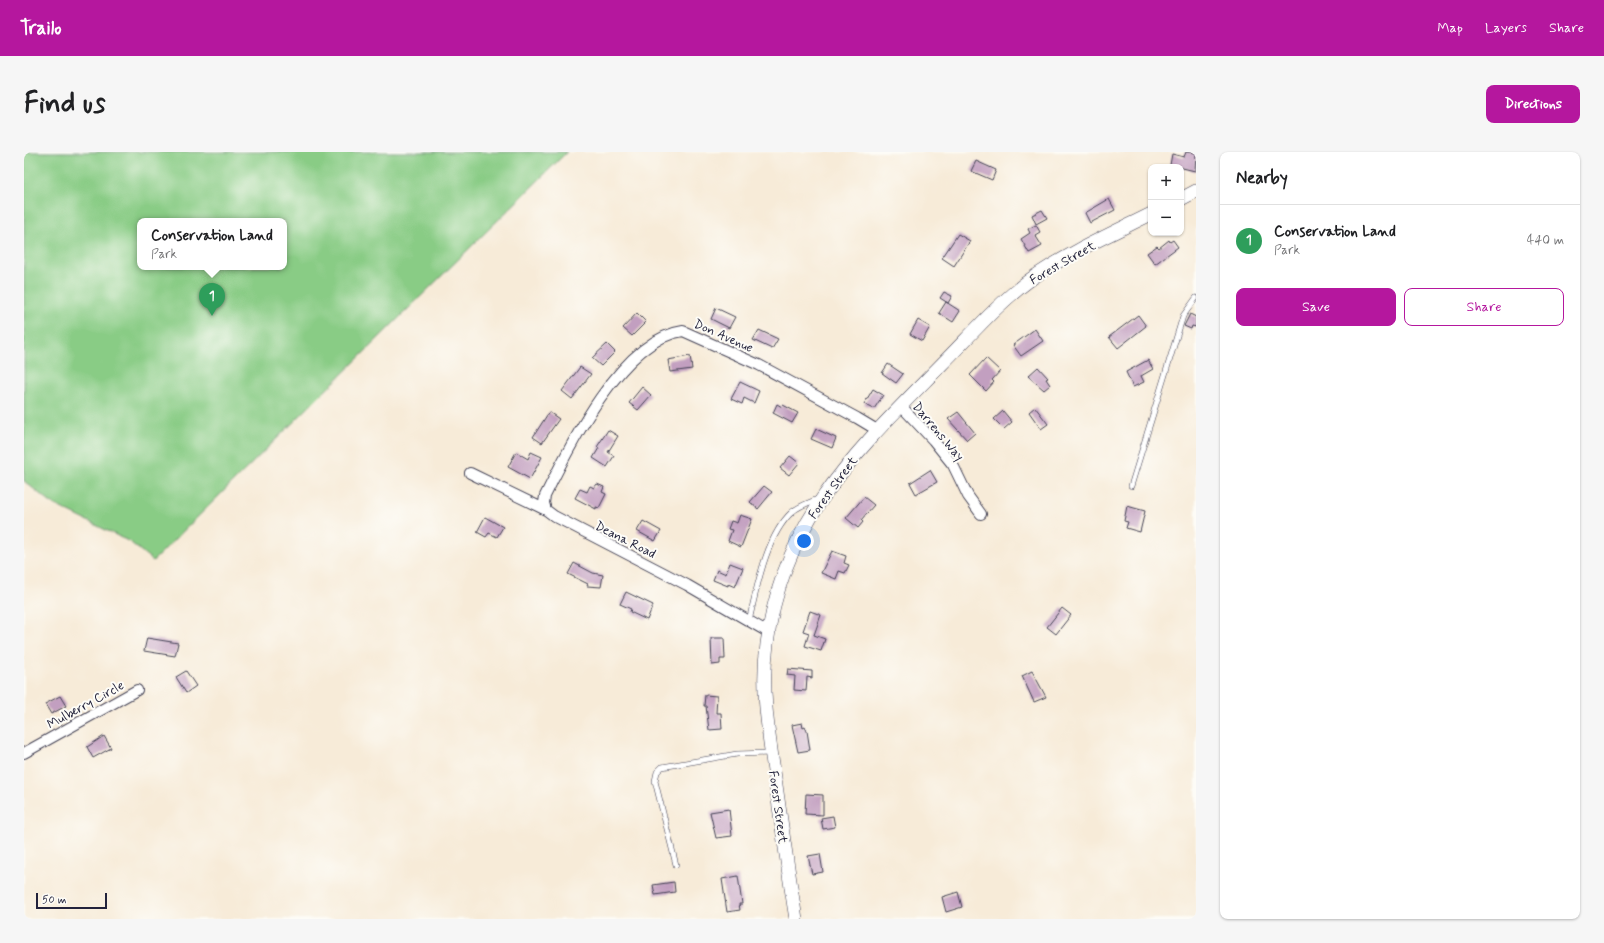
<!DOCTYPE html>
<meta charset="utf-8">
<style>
body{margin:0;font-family:Mynerve,sans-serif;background:#f6f6f6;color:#202124}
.controls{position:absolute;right:12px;top:12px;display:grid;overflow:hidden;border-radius:8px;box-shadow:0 1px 3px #0004}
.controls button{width:36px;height:36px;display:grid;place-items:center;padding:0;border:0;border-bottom:1px solid #e0e0e0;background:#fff;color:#202124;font:20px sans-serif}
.scale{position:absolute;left:12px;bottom:10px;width:71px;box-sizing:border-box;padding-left:4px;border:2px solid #22223b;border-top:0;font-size:11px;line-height:14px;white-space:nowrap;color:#22223b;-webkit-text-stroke:3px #fdfcf7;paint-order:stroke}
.you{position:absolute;left:780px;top:389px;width:14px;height:14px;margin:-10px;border:3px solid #fff;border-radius:50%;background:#1a73e8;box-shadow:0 0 0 6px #1a73e833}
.badge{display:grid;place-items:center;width:26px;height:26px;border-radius:50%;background:#b5179e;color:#fff;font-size:13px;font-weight:700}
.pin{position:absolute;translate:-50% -33px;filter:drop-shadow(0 1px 2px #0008)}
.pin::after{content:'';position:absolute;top:21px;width:14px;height:12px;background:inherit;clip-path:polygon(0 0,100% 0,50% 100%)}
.popup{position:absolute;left:113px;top:66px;width:150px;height:52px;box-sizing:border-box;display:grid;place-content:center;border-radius:8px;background:#fff;filter:drop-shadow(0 1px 3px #0005);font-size:13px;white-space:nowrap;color:#757577}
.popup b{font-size:15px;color:#202124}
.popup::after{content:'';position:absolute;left:50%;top:100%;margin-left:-8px;border:8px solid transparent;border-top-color:#fff}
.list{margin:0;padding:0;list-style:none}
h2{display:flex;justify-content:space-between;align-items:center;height:52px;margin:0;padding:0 16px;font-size:17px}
h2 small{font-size:13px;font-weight:400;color:#757577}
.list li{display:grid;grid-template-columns:26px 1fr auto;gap:12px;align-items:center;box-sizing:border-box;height:72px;padding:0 16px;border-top:1px solid #e0e0e0}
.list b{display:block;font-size:15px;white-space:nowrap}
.list p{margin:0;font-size:13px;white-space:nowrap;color:#757577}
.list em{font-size:13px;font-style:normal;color:#757577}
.actions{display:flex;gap:8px;padding:12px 16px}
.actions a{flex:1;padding:9px 0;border:1px solid #b5179e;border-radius:8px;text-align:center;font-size:14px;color:#b5179e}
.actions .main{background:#b5179e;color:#fff}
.map{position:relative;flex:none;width:1172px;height:767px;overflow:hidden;border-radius:8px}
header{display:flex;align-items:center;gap:24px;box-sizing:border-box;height:56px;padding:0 20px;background:#b5179e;color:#fff}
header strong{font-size:19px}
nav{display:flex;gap:22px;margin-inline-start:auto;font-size:14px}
.intro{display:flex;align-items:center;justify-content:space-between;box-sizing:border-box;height:96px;padding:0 24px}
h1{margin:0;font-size:28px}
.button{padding:10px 18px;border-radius:8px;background:#b5179e;color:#fff;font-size:14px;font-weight:700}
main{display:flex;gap:24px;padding:0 24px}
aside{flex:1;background:#fff;border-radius:8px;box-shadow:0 1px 3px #0004}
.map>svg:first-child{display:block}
</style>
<header>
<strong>Trailo</strong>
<nav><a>Map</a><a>Layers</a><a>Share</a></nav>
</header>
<div class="intro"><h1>Find us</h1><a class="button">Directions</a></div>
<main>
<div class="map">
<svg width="1172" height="767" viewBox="0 0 1172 767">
<rect width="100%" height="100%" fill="#fdfcf7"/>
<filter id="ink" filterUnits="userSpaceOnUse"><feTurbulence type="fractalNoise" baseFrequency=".025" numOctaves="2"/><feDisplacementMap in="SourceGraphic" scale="8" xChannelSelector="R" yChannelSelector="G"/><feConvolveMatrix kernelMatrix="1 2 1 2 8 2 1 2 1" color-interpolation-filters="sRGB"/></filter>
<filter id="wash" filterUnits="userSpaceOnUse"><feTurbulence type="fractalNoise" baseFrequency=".012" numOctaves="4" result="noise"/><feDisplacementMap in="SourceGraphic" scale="16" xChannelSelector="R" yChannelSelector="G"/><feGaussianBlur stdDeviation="0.9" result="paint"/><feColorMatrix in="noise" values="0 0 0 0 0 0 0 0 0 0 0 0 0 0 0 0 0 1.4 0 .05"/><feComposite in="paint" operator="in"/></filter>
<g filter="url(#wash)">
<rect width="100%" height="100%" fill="#f7ebd8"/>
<path fill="#89cc85" stroke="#567760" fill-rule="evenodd" d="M0 0H543L129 409 106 390 27 351 0 329ZM116 69H260V115H116Z"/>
<g id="blocks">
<path fill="#c29fc0" d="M1162 0 1172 1 1171 19 1146 13 1148 2 1160 5Z
M952 9 972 18 968 28 947 19Z
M1085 47 1091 58 1066 71 1061 61Z
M1018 58 1023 66 1012 72 1008 63Z
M1012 73 1016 80 1011 83 1018 94 1005 101 997 87 1006 81 1004 77Z
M934 82 946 89 930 114 918 106Z
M1145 88 1146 90 1149 88 1154 95 1131 112 1123 101 1133 94 1135 96Z
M920 140 928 144 924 151 916 146Z
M922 150 936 159 929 170 915 161Z
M692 156 711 165 705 176 687 167Z
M613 161 622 170 608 184 599 176Z
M1166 162 1172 165V175L1168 174 1167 177 1160 174Z
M1114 163 1122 174 1094 196 1085 185Z
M894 168 906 175 898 189 886 182Z
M1011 177 1019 189 997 204 989 193Z
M735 178 754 187 748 197 729 188Z
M583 192 591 200 577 214 568 206Z
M666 204 668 217 646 220 644 208Z
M962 206 976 219 968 228 970 230 962 239 946 223Z
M1124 208 1129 217 1117 224 1120 230 1109 235 1102 220Z
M864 212 879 222 872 231 858 221Z
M556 215 567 222 548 247 538 239Z
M1014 215 1024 226 1022 227 1026 233 1020 238 1004 224Z
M716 230 735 239 730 251 720 246 718 252 707 247Z
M618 235 627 243 614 258 605 251Z
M849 237 859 243 850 257 840 252Z
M753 252 758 255 759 253 774 261 768 271 749 261Z
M1011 255 1024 272 1017 277 1005 260Z
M979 259 988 270 980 277 970 267Z
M525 260 535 267 518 291 509 285Z
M934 260 951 281 943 288 924 267Z
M792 277 812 286 808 296 787 287Z
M584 278 594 284 584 300 590 304 583 315 569 306 575 296 573 295Z
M492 300 504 307 507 300 518 305 506 327 484 315Z
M766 304 775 311 765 323 756 316Z
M906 318 913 330 892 342 886 331Z
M573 332 580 335 578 340 582 342 575 356 572 355V357L551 346 556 337 563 340 566 334 570 336Z
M740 334 748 340 734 357 726 350Z
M840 345 850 353 837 368 839 370 834 376 822 366Z
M1103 354 1121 359 1116 380 1102 376 1104 370 1100 369Z
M716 363 728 367 717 395 704 389 708 378 704 377 707 369 713 371Z
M461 365 479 375 473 385 465 381 462 385 453 380Z
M619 369 637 379 631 389 613 379Z
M808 399 822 404 820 411 825 413 821 421 815 419 812 427 797 421Z
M550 411 569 421 579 423 577 435 563 434 564 432 544 422Z
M706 411 719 416 711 435 704 432V434L689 428 693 418 702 422Z
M602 440 629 453 623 468 606 460 607 457 596 452Z
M1038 456 1047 463 1032 482 1023 475Z
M786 459 797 463 790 483 801 487 797 499 781 494 785 481 779 479Z
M123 486 154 491 151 504 120 499Z
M687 486H700L701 507H696V512L688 513Z
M764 517 788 519V526L783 525 782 539 770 538 771 524 763 523Z
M162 519 172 534 162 541 152 525Z
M1008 519 1022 545 1010 550 998 524Z
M681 543 693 544 692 561H697L698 577 685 578 682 554H680Z
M36 544 42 554 27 562 21 552Z
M778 571 779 576 781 575 783 579 786 598 774 600 768 573Z
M80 584 87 596 69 606 63 595Z
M782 642 799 643V663L781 662Z
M705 657 708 684 692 686 686 660Z
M809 664 811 675 799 677 797 666Z
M796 702 799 720 788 722 784 704Z
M714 724 718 752H715L716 758 703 760 698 727Z
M650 730 651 740 631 743 629 733Z
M934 740 938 755 922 760 918 745Z"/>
</g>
</g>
<g filter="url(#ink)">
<use href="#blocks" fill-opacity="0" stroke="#424053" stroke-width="1"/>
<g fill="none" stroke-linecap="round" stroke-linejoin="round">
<g stroke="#424053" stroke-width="6">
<path id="service" d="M1107 334 1159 164 1172 146
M725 469C733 435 742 384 768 360 776 353 787 350 796 346
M652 713 631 629 633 620 638 615 713 602 746 601"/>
</g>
<g stroke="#424053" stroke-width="12">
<path id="minor" d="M877 254 909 288 929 313 944 344 957 362
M446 321 522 358 530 364 663 433 744 480
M522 358 520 351 521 344C545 295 598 187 659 179L735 213 833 266 853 278
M0 601 113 538"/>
</g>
<g stroke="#424053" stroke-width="14">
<path id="tertiary" d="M1157 47 1172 39
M772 767C764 718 757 669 750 619 744 577 737 535 743 492 758 367 835 297 918 212 947 183 974 151 1007 127 1044 101 1087 82 1127 62"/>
</g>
<use href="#service" stroke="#fff" stroke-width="5"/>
<use href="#minor" stroke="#fff" stroke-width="10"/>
<use href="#tertiary" stroke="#fff" stroke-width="13"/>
</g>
</g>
<g text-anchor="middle" stroke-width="4" stroke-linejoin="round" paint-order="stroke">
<g font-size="13" fill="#22223b" stroke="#fdfcf7">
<text transform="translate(1038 110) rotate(-30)" y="5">Forest Street</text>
<text transform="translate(700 183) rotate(24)" y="5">Don Avenue</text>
<text transform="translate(915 279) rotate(50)" y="5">Darrens Way</text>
<text transform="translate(808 335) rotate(-54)" y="5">Forest Street</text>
<text transform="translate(602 387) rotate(27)" y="5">Deana Road</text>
<text transform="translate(61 552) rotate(-29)" y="5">Mulberry Circle</text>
<text transform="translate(755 655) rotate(82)" y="5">Forest Street</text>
</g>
</g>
</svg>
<div class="controls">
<button>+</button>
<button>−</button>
</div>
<div class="scale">50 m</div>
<div class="you"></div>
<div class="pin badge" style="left:188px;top:164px;background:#2e9e5b">1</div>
<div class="popup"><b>Conservation Land</b>Park</div>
</div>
<aside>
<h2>Nearby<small></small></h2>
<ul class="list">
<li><span class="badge" style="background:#2e9e5b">1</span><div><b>Conservation Land</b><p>Park</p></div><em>440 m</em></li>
</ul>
<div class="actions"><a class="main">Save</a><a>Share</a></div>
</aside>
</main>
